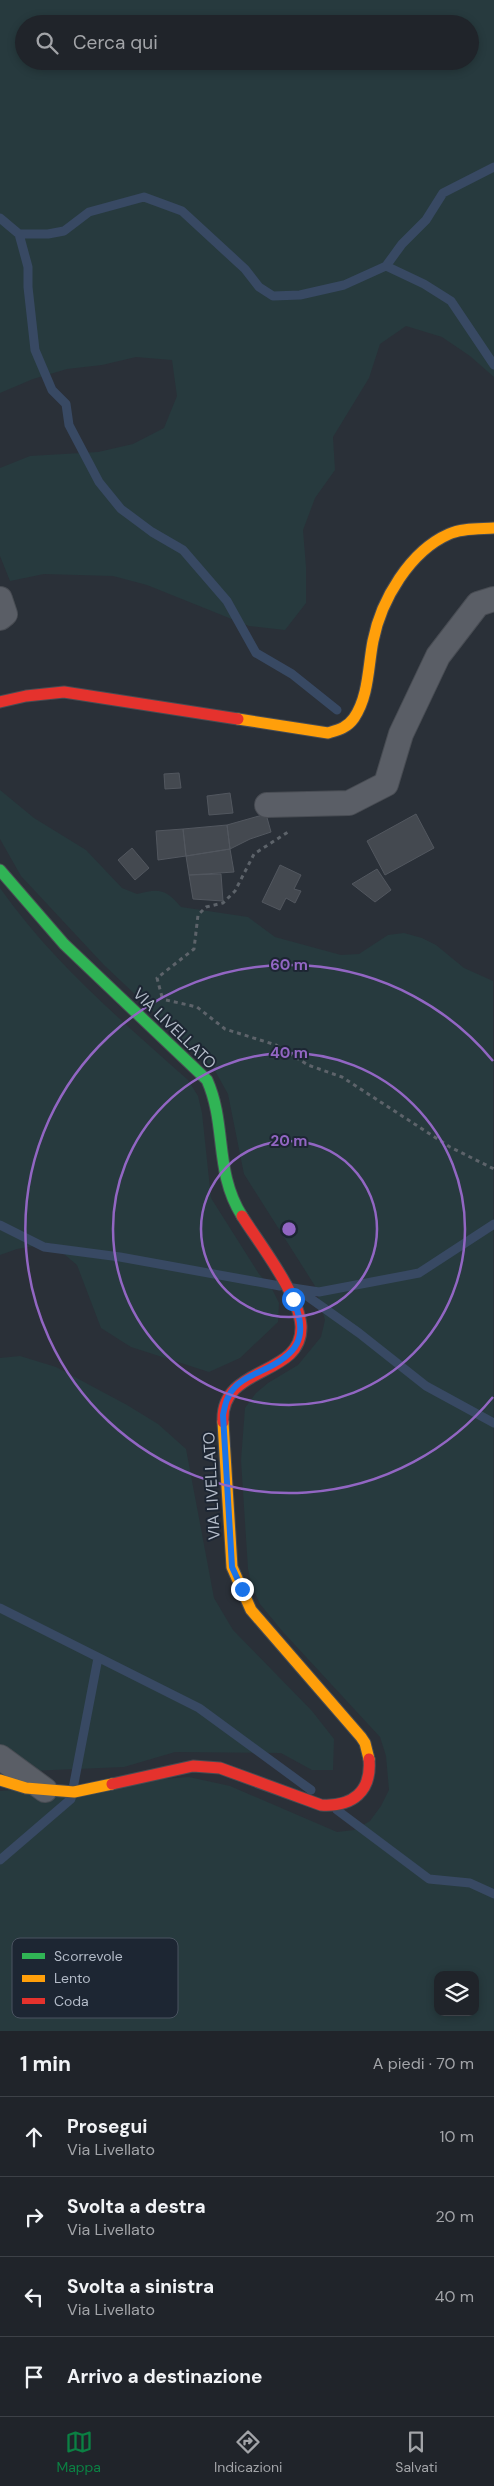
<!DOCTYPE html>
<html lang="it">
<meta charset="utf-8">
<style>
body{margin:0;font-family:"DM Sans",sans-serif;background:#282c32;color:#f1f3f6}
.controls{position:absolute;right:15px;bottom:15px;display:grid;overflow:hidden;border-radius:10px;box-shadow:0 2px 8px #0003}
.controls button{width:45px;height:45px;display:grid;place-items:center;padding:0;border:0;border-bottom:1px solid #3d4147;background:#20242a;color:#f1f3f6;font:25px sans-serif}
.stop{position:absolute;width:15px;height:15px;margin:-11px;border:4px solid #1a73e8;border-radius:50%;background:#fff}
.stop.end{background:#1a73e8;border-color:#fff;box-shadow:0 1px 5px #0008}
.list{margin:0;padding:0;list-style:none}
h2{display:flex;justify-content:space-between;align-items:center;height:65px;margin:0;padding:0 20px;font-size:21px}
h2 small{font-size:16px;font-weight:400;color:#a2a4a8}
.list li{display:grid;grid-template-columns:32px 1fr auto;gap:15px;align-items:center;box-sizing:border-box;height:80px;padding:0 20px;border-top:1px solid #3d4147}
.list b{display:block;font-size:19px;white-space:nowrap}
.list p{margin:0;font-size:16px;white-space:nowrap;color:#a2a4a8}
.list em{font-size:16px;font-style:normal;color:#a2a4a8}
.icon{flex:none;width:28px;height:28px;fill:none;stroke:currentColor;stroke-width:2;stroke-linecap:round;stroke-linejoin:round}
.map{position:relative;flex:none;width:494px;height:2031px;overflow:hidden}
.search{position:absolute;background:#20242a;box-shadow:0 2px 8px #0003;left:15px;right:15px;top:15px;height:55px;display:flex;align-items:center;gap:12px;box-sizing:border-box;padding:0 18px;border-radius:28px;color:#a2a4a8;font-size:19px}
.sheet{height:385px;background:#20242a}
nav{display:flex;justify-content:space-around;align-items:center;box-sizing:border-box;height:70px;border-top:1px solid #3d4147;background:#20242a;font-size:14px;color:#a2a4a8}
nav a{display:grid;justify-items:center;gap:2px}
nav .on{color:#0b8043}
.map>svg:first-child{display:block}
</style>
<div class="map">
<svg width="494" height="2031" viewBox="0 0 494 2031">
<rect width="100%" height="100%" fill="#2a3038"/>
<path fill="#273a3e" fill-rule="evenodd" d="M0 0H494V377L470 356 442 337 406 326 380 344 369 378 333 437 335 470 315 498 303 530 306 567V603L285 630 249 626 147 585 113 576 44 574 10 581 0 556V468L30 456 98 452 133 444 164 428 177 396 172 360 136 357 102 365 67 369 33 379 0 393ZM24 24H470V61H24Z
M0 790 34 818 86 850 122 888 137 894C159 888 166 889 181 907L248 917 275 937 341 955 359 954 388 935 404 933 422 938 436 945 464 968 493 981 494 2031H0V1791L189 1777 230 1786 337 1832 354 1830 370 1821 381 1806 389 1790 386 1756 380 1737 283 1632 260 1604 252 1587 248 1569 241 1460 245 1408 256 1393 268 1383 298 1365 321 1337 325 1320 315 1286 244 1174 228 1094 214 1069 104 965 21 876 0 839ZM438 1975H475V2012H438Z
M0 888C52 962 122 1021 188 1080L198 1096 202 1113 211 1198 259 1274 271 1287 279 1303 278 1322 240 1358 209 1372 131 1347 101 1328 77 1265 51 1243 17 1249 0 1255Z
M20 1356 56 1367 127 1405 158 1424 186 1449 214 1598 233 1630 312 1711 334 1739 333 1770H312L281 1753 175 1752 124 1767 29 1771 0 1760V1358Z"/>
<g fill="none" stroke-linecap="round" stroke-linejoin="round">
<path stroke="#384963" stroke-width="9" d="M0 218 19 234H48L64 231 89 212 144 197 182 211 245 269 259 287 273 296 300 295 344 285 386 266 424 284 451 301 494 365
M19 234 28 267V287L35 350 52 390 66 404 69 425 99 482 121 509 152 532 183 550 227 601 256 653 292 674 337 710
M386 266 402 244 426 220 443 193 494 167
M0 1225 44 1247 120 1257 280 1286
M293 1288 319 1292 419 1273 494 1224
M300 1291 359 1333 426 1386 494 1423
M0 1608 199 1708 311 1790
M337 1810 429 1879 470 1883 494 1894
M0 1860 71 1799 98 1658"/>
</g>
<path fill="#444950" stroke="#52575f" d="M179 773 181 788 165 789 164 774Z
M230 793 233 813 209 815 207 796Z
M266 814 271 832 250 839 230 849 227 825Z
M416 814 434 848 385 875 367 841Z
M227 825 230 849 186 856 183 829Z
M183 829 186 856 158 860 156 831Z
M132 848 149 868 135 880 118 860Z
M230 849 234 872 189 875 186 856Z
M280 865 301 875 294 889 301 891 295 903 286 898 280 910 262 902Z
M377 869 391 890 375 902 352 884Z
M221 874 223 901 193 899 189 875Z"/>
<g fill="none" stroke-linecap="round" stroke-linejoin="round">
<g stroke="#484c53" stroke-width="26">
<path id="street" d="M0 599 5 614 0 618
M267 805 349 803 386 784 401 734 438 656 478 604 494 599
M0 1757 45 1790"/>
</g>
<g stroke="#484c53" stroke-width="13">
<path id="fast" d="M0 870 64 944 207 1080C227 1125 214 1172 242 1216"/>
</g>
<g stroke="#484c53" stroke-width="13">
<path id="slow" d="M238 719 328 733C338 730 347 728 354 718 369 696 368 666 373 641 381 600 410 551 449 534 462 528 479 529 494 528
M223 1422 232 1567 251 1610 361 1737 365 1743 369 1759
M0 1780 26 1788 74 1792 112 1784"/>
</g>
<g stroke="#484c53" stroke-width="13">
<path id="jam" d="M0 702 26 696 64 692 238 719
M223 1422C220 1364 303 1378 301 1326 299 1294 259 1243 242 1216
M112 1784 193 1766 220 1768 321 1805C352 1807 372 1792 369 1759"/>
</g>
<path stroke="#5d636a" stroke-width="3" stroke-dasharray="4 4" stroke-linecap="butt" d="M162 997 157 978 194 949 198 915 206 907 223 903 235 891 254 854 288 832
M166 1000 197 1007 225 1029 276 1045 308 1065 342 1077 450 1147 494 1169"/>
<use href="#street" stroke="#5a5e66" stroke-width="24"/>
<use href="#fast" stroke="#30b455" stroke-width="11"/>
<use href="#slow" stroke="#ff9f0a" stroke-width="11"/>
<use href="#jam" stroke="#e5322d" stroke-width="11"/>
</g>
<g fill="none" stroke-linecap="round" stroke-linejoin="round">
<path stroke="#1a73e8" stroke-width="6" d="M242 1589 232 1567 223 1415C225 1405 227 1395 235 1387 242 1379 251 1376 261 1371 297 1355 310 1338 293 1299"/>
</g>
<g fill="none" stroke="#9266c3" stroke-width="2.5">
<circle cx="289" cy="1229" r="88"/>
<circle cx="289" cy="1229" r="176"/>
<path d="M493 1397A264 264 0 1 1 493 1061"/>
</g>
<g text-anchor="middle" stroke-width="4" stroke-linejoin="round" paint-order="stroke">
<g font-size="16" fill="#b4bcc9" stroke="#1d2633">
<text transform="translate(175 1028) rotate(44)" y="6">VIA LIVELLATO</text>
<text transform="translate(211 1486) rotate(-93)" y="6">VIA LIVELLATO</text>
</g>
</g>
<rect x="12" y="1938" width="166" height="80" rx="8" fill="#1d2633" stroke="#4a5360" stroke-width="1"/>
<rect x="22" y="1953" width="23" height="6" fill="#30b455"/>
<rect x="22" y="1975" width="23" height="7" fill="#ff9f0a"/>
<rect x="22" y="1998" width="23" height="6" fill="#e5322d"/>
<g font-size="14" fill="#b4bcc9">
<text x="54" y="1961">Scorrevole</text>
<text x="54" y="1983">Lento</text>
<text x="54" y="2006">Coda</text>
</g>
<circle cx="289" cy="1229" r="8" fill="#9266c3" stroke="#1d2633" stroke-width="2.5"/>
<g font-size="15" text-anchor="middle" font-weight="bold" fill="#9266c3" stroke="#1d2633" stroke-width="4" stroke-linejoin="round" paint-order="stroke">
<text x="289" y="970">60 m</text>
<text x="289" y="1058">40 m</text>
<text x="289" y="1146">20 m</text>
</g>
</svg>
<div class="controls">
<button><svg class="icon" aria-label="layers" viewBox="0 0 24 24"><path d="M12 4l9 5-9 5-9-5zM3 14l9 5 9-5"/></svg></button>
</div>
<div class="stop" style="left:293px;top:1299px"></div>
<div class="stop end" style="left:242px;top:1589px"></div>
<div class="search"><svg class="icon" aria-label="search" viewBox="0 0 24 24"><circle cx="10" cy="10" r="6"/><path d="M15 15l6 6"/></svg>Cerca qui</div>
</div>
<section class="sheet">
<h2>1 min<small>A piedi · 70 m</small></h2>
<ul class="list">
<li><svg class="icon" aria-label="ahead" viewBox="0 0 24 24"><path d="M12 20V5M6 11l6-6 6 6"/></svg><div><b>Prosegui</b><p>Via Livellato</p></div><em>10 m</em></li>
<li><svg class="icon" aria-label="right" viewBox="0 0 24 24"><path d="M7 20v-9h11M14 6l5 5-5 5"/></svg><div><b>Svolta a destra</b><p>Via Livellato</p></div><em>20 m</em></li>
<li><svg class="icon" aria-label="left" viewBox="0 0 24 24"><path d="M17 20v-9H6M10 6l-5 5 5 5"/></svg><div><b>Svolta a sinistra</b><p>Via Livellato</p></div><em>40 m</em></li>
<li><svg class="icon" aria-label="arrive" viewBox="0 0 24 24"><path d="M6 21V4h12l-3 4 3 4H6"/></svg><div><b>Arrivo a destinazione</b></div></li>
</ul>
</section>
<nav>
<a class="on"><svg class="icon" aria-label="map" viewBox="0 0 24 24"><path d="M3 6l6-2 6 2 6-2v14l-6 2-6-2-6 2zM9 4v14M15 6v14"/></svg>Mappa</a>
<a><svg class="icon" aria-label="directions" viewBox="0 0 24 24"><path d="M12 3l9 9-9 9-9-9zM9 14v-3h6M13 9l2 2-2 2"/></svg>Indicazioni</a>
<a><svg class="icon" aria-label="saved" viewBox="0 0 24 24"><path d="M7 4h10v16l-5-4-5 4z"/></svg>Salvati</a>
</nav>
